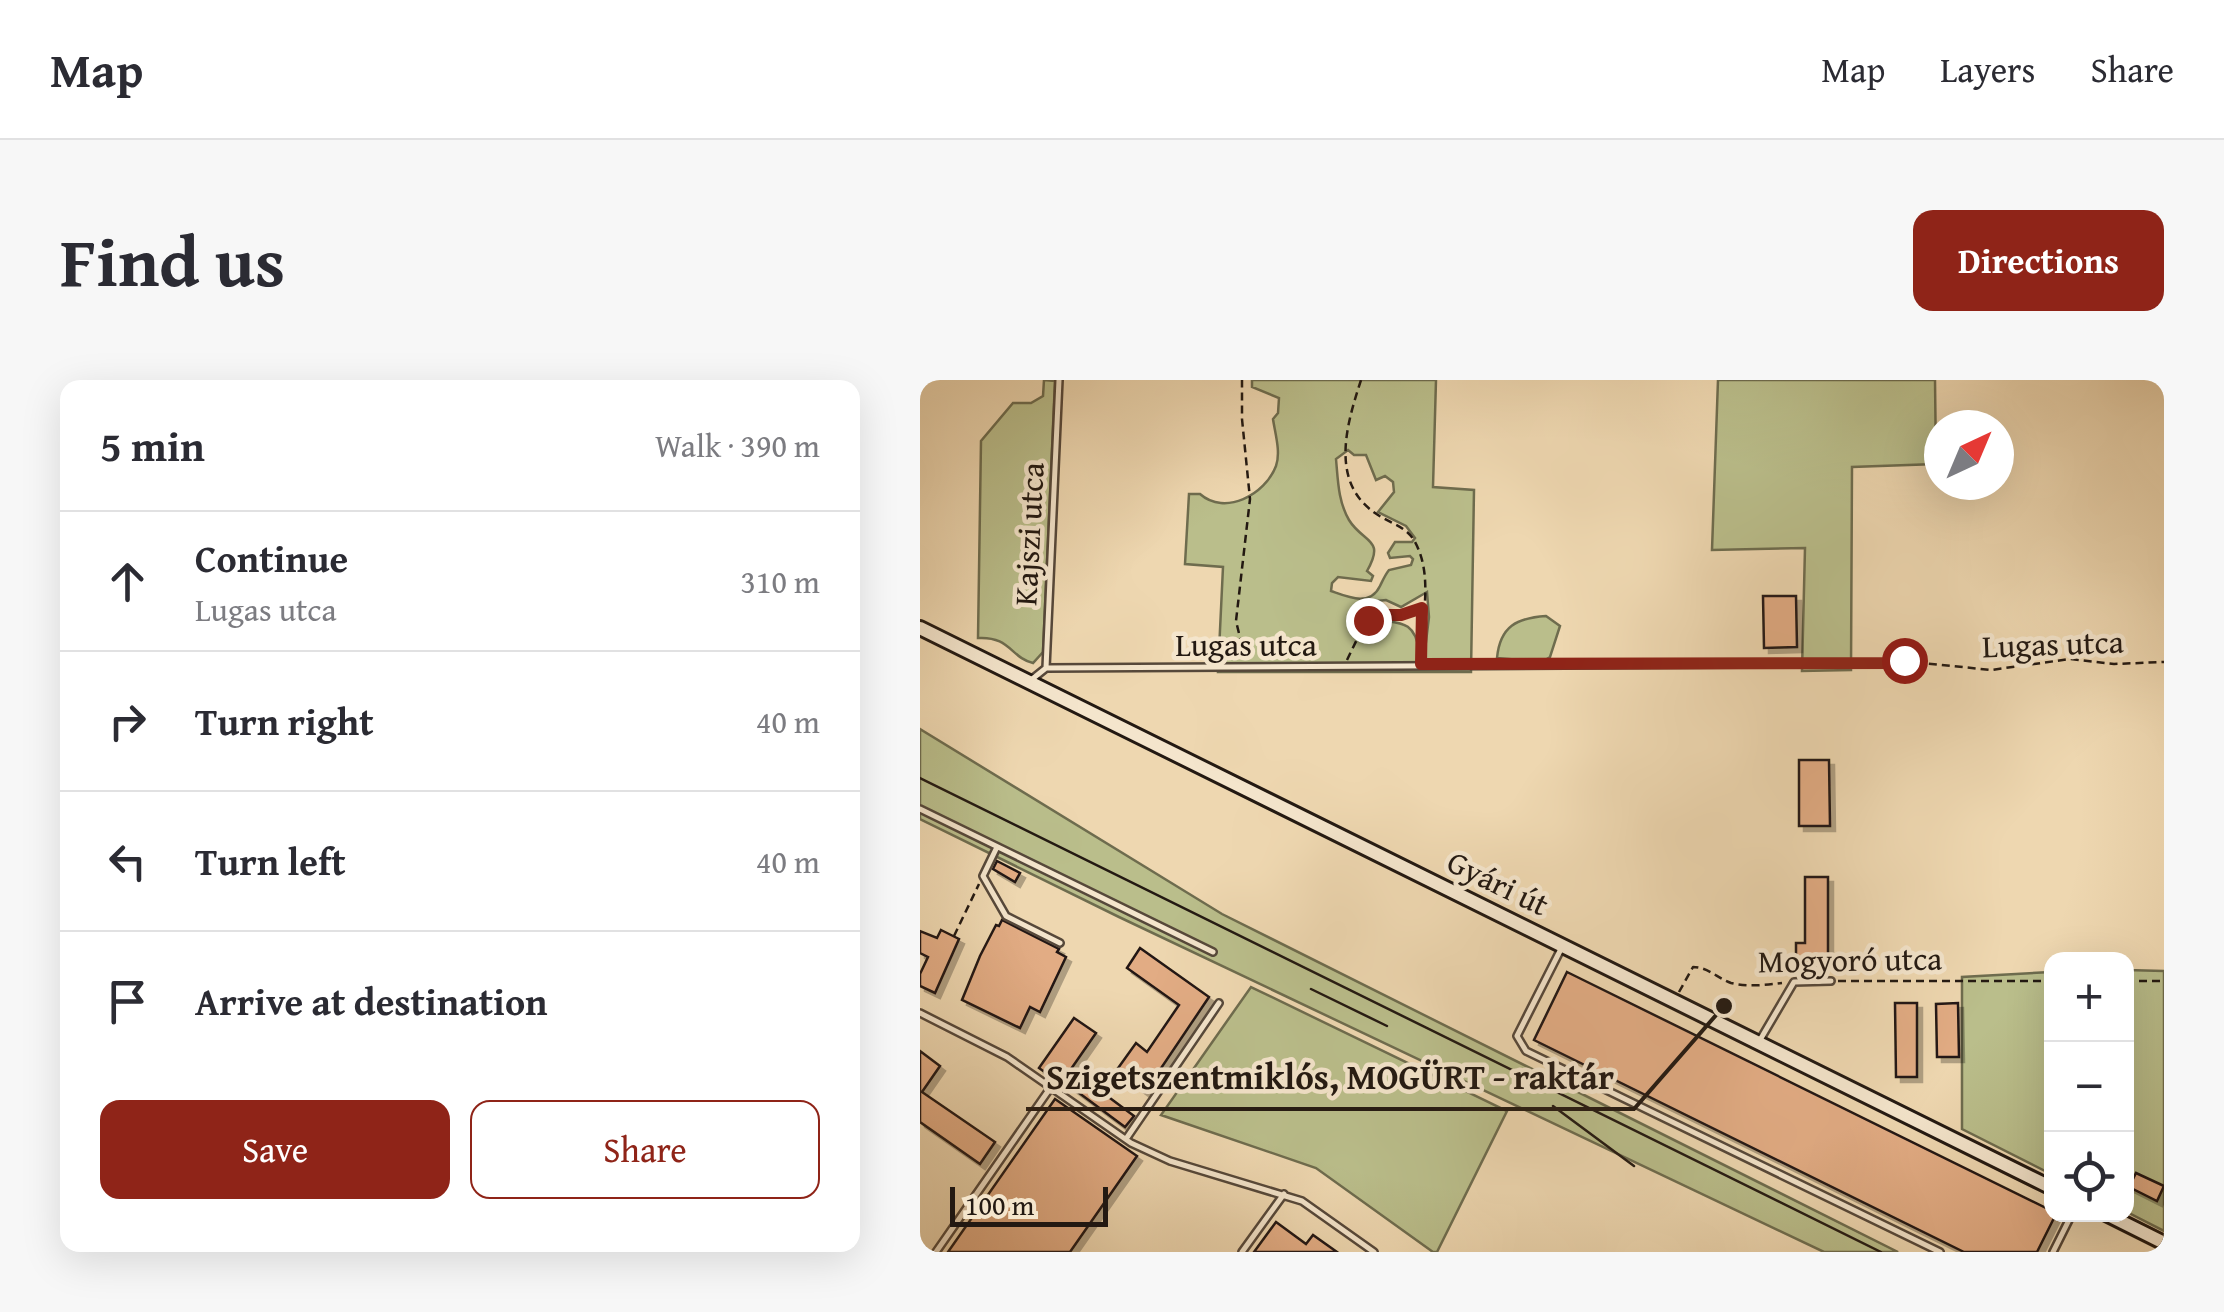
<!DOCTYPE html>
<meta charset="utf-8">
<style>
body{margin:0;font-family:"Gentium Book Plus",serif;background:#f7f7f7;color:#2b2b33}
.controls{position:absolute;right:30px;bottom:30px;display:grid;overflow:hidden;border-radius:20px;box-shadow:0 10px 40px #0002}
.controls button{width:90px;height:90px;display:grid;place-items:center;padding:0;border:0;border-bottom:2px solid #e1e1e2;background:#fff;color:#2b2b33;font:50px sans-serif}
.compass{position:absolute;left:1004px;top:30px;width:90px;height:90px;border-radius:50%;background:#fff;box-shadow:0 10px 40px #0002;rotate:44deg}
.scale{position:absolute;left:30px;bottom:25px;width:158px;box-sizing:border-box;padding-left:10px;border:5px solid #231912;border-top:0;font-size:28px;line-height:35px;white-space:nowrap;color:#231912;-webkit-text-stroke:8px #f4e5cc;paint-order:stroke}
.stop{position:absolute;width:30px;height:30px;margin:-22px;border:8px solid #8f2418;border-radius:50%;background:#fff}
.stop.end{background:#8f2418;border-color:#fff;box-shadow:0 2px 10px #0008}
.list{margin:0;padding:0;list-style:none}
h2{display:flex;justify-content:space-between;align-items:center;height:130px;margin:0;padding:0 40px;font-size:42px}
h2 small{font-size:32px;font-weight:400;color:#7c7c81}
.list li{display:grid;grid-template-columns:65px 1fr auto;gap:30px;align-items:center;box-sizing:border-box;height:140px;padding:0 40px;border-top:2px solid #e1e1e2}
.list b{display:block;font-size:38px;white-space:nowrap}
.list p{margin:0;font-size:32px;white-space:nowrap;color:#7c7c81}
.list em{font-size:32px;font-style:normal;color:#7c7c81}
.actions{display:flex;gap:20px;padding:30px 40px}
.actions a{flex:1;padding:22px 0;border:2px solid #8f2418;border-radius:20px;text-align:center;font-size:35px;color:#8f2418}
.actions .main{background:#8f2418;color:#fff}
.icon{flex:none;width:55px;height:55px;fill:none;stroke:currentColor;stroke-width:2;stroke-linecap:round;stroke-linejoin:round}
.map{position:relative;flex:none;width:1244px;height:872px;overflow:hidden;border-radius:20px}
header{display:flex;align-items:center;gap:60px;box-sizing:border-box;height:140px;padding:0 50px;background:#fff;border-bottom:2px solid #e1e1e2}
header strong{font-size:48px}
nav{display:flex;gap:55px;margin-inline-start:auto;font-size:35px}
.intro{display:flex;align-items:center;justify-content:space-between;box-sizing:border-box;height:240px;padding:0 60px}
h1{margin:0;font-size:70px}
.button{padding:25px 45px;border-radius:20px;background:#8f2418;color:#fff;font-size:35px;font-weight:700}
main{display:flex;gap:60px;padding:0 60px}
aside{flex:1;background:#fff;border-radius:20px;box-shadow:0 10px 40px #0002}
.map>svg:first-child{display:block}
</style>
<header>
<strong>Map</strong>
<nav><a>Map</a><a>Layers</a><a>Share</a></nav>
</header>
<div class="intro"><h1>Find us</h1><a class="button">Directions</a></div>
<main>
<aside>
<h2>5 min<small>Walk · 390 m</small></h2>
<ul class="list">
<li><svg class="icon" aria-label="ahead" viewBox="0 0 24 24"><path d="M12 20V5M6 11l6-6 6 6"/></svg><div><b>Continue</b><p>Lugas utca</p></div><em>310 m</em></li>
<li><svg class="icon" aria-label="right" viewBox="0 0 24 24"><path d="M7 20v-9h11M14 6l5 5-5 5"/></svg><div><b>Turn right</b></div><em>40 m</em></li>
<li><svg class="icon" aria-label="left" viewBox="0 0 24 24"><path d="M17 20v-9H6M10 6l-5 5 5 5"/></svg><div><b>Turn left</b></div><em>40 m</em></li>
<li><svg class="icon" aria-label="arrive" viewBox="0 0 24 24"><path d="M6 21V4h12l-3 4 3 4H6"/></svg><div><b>Arrive at destination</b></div></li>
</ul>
<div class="actions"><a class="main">Save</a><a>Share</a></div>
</aside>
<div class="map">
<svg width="1244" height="872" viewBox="0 0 1244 872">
<defs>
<filter id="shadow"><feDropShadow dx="5" dy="5" stdDeviation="0" flood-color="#0004"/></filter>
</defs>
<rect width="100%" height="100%" fill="#eed7b0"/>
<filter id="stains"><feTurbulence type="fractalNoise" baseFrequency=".002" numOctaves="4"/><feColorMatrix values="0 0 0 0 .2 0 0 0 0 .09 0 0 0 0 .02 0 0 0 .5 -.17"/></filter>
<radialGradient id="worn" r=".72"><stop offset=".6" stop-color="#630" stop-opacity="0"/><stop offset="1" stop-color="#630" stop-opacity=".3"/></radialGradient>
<path fill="#babe8b" stroke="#6e6c4e" stroke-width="2.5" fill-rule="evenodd" d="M124 0 135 1 123 272 113 283C91 278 90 256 58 258L61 61 93 23H111L123 16Z
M332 0H516L513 107 554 110 551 292H298L303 187 265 184 269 114H280C305 136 345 115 356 86 361 72 355 53 353 39L358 33 359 18 332 7ZM428 70 434 75H446L456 100 465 96 473 102 474 112 458 132 486 146 495 158 492 162H475L468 173 470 178 490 176 493 179 491 185 469 190C465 195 463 200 460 206 450 227 428 217 411 211L412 203 418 197 451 201 453 196 447 191C466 158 443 163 429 140 418 121 418 100 416 79ZM507 212 509 237 505 270 499 271C494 232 469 247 446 236L448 229 457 221 466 220 481 227Z
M798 0H1015L1016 84 932 87 931 290 882 291 885 168 792 170Z
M626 236 640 246 630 277 622 282 577 278C580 246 597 238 626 236Z
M0 349 302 534 978 872H904L199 537 0 439Z
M1206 590 1244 591V851L1207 832Z
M1131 592H1132L1131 794 1042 749V597Z
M331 607 587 731 517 872H513L396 788 241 735Z"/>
<path fill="#e2ac84" stroke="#231912" stroke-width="2.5" filter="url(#shadow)" d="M843 216H876L877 267 844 268Z
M879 380H909L910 446H879Z
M77 481 100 493 95 502 73 489Z
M885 497H908V584H876V563H885Z
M82 540 139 569 137 572 146 577 120 632 110 627 100 648 42 620 60 576 76 545 79 546Z
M21 550 39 559 15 613 0 606V594L8 577 0 573V551L17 558Z
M220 568 289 617 225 712 196 691 216 663 227 672 259 625 207 588Z
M647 592 1132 831V834H1136L1117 872H1044L614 660Z
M975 623H997V697H976Z
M1038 623 1039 677H1017L1016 624Z
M154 638 176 653 151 689 214 736 205 747 143 701 141 704 119 688Z
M0 671 20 686 2 712 75 762 60 784 0 742Z
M135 719 217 776 150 872H28Z
M1216 793 1244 806 1237 821 1209 807Z
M356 842 386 864 393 855 417 872H334Z"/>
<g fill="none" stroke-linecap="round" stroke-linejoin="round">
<g stroke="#56483a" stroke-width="10">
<path id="lane" d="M126 288 977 283
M111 300 126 288 139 0
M0 429 293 572
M77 467 63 496 86 536 140 563
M642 567 597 656 606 671 1020 872
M0 633 87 677 211 763 250 781 382 821 454 872
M840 660 874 602 911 601
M206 759 299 623
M16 872 131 707
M322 872 364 814
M1133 872 1152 834"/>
</g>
<g stroke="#231912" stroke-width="18">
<path id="secondary" d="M0 248 1132 808
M1186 834 1244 863"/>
</g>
<path stroke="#231912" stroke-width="2.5" stroke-dasharray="8 5" stroke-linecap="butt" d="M441 0C426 46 409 104 458 135 472 144 487 147 495 162 514 197 501 240 501 278
M320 278 323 270 316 241 330 119 322 39V0
M427 280 442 249 455 235H481L502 228
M983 281 1071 290 1150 279 1194 284 1244 282
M34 556 59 504
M918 601H1132
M1206 601H1244
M759 612 773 587C788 587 797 598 811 603 827 607 846 605 862 603"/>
<use href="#lane" stroke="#f4e5cc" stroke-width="5"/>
<use href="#secondary" stroke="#f4e5cc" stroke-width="12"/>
<path stroke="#231912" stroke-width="2.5" d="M0 398 961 872
M391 609 467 646
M633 726 714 786"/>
</g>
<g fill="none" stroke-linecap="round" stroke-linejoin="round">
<path stroke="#8f2418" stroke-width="12" d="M448 240 456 235H481L502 228 501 284 977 283 984 280"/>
</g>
<g text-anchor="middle" stroke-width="9" stroke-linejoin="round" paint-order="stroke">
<g font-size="32" fill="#231912" stroke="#f4e5cc">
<text transform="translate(109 154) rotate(-87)" y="11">Kajszi utca</text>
<text transform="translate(1133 264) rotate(-2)" y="11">Lugas utca</text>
<text x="326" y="276">Lugas utca</text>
<text transform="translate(578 503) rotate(26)" y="11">Gyári út</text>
<text transform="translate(930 580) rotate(-1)" y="11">Mogyoró utca</text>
</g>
</g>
<path fill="none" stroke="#231912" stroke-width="4" d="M804 626L714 729H106"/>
<circle fill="#231912" stroke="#f4e5cc" stroke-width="4" cx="804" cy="626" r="10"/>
<g font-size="35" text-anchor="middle" font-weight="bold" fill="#231912" stroke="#f4e5cc" stroke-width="9" stroke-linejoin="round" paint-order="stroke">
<text x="410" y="709">Szigetszentmiklós, MOGÜRT - raktár</text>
</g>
<rect width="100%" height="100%" filter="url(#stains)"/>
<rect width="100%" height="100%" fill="url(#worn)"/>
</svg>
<div class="controls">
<button>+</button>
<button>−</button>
<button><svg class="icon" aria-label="locate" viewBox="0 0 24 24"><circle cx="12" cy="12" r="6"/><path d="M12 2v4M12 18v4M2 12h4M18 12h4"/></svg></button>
</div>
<svg class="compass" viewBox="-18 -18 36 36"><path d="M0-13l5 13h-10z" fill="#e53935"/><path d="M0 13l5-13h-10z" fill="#7c7c81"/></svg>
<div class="scale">100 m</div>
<div class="stop" style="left:984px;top:280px"></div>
<div class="stop end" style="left:448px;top:240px"></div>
</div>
</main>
